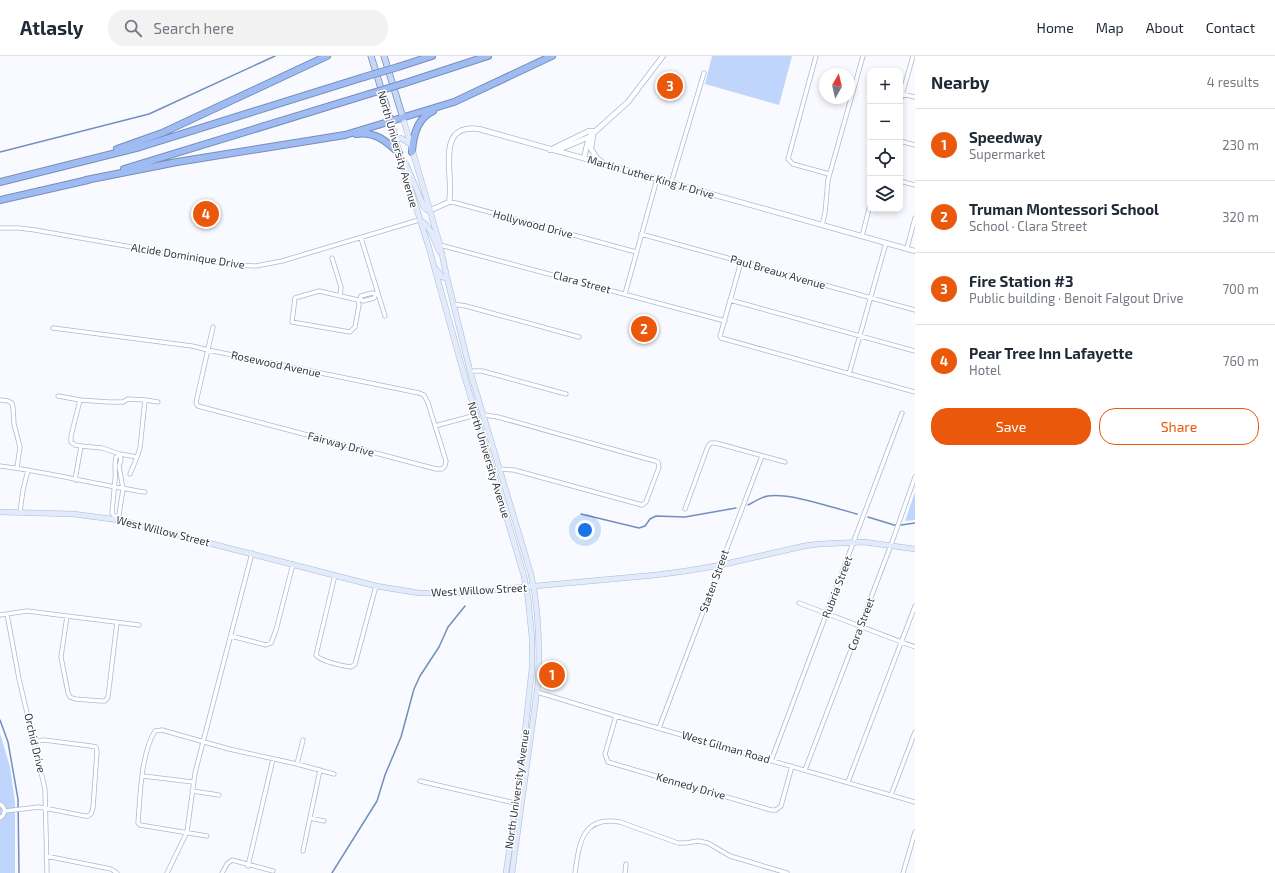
<!DOCTYPE html>
<meta charset="utf-8">
<style>
body{margin:0;font-family:"Exo 2",sans-serif;background:#f2f2f3;color:#1f2937}
.controls{position:absolute;right:12px;top:12px;display:grid;overflow:hidden;border-radius:8px;box-shadow:0 2px 6px #0003}
.controls button{width:36px;height:36px;display:grid;place-items:center;padding:0;border:0;border-bottom:1px solid #e0e1e3;background:#fff;color:#1f2937;font:20px sans-serif}
.compass{position:absolute;left:819px;top:12px;width:36px;height:36px;border-radius:50%;background:#fff;box-shadow:0 2px 6px #0003;rotate:8deg}
.you{position:absolute;left:585px;top:474px;width:14px;height:14px;margin:-10px;border:3px solid #fff;border-radius:50%;background:#1a73e8;box-shadow:0 0 0 6px #1a73e833}
.badge{display:grid;place-items:center;width:26px;height:26px;border-radius:50%;background:#ea580c;color:#fff;font-size:13px;font-weight:700}
.pin{position:absolute;translate:-50% -50%;border:2px solid #fff;box-shadow:0 1px 4px #0006}
.list{margin:0;padding:0;list-style:none}
h2{display:flex;justify-content:space-between;align-items:center;height:52px;margin:0;padding:0 16px;font-size:17px}
h2 small{font-size:13px;font-weight:400;color:#747a83}
.list li{display:grid;grid-template-columns:26px 1fr auto;gap:12px;align-items:center;box-sizing:border-box;height:72px;padding:0 16px;border-top:1px solid #e0e1e3}
.list b{display:block;font-size:15px;white-space:nowrap}
.list p{margin:0;font-size:13px;white-space:nowrap;color:#747a83}
.list em{font-size:13px;font-style:normal;color:#747a83}
.actions{display:flex;gap:8px;padding:12px 16px}
.actions a{flex:1;padding:9px 0;border:1px solid #ea580c;border-radius:16px;text-align:center;font-size:14px;color:#ea580c}
.actions .main{background:#ea580c;color:#fff}
.icon{flex:none;width:22px;height:22px;fill:none;stroke:currentColor;stroke-width:2;stroke-linecap:round;stroke-linejoin:round}
.map{position:relative;flex:none;width:915px;height:817px;overflow:hidden}
header{display:flex;align-items:center;gap:24px;box-sizing:border-box;height:56px;padding:0 20px;background:#fff;border-bottom:1px solid #e0e1e3}
header strong{font-size:19px}
nav{display:flex;gap:22px;margin-inline-start:auto;font-size:14px}
.search{width:280px;height:36px;background:#f2f2f3;display:flex;align-items:center;gap:10px;box-sizing:border-box;padding:0 14px;border-radius:16px;color:#747a83;font-size:15px}
main{display:flex}
aside{flex:1;background:#fff}
.map>svg:first-child{display:block}
</style>
<header>
<strong>Atlasly</strong>
<div class="search"><svg class="icon" aria-label="search" viewBox="0 0 24 24"><circle cx="10" cy="10" r="6"/><path d="M15 15l6 6"/></svg>Search here</div>
<nav><a>Home</a><a>Map</a><a>About</a><a>Contact</a></nav>
</header>
<main>
<div class="map">
<svg width="915" height="817" viewBox="0 0 915 817">
<rect width="100%" height="100%" fill="#f8faff"/>
<path fill="#bfd5fc" d="M712 0H792L779 49 705 28Z
M915 436V464L905 465Z
M0 677 10 711 15 746V817H0Z"/>
<g fill="none" stroke-linecap="round" stroke-linejoin="round">
<path stroke="#738ebe" stroke-width="1.5" d="M0 96 149 58 275 0
M748 449C754 446 761 441 768 440 792 437 833 452 857 458
M581 458 639 472 645 470 650 463 656 460 685 461 736 452
M868 461 894 469H901L915 467
M0 664 8 686 18 743 19 817
M332 817 377 745 385 719 401 681 414 633 420 620 439 591 448 571 465 550"/>
<g stroke="#acb9cf" stroke-width="5">
<path id="minor" d="M816 0 788 103 793 108 829 118
M902 38 915 41
M900 46 913 0
M900 85 915 89
M900 125 915 129
M671 127 704 17
M449 146 456 147 636 196
M822 169 825 157 828 124 863 0
M0 172H19L35 174 234 209 256 210 282 205 419 164
M641 178 915 254
M862 180 870 149
M361 182 385 260
M440 189 725 265
M907 192 915 162
M332 202 341 231 340 240
M741 206 720 280 721 282 915 336
M376 238 374 242 363 245 360 243 361 240 372 237 378 238
M625 238 657 123
M358 244 359 249 355 271 350 276 292 266 295 242 319 235 358 244 360 243
M730 244 915 295
M453 248 466 250 579 281
M53 272 192 290 208 294 419 337 424 339 428 347 446 405 445 410 442 413H436L198 350 196 347 197 342 213 271
M470 315H482L566 338
M849 318 886 187
M58 340 80 344 108 346H123L128 343 145 344
M0 344 8 345 12 347 13 352 14 368 20 391 17 412
M80 344 71 380V386L75 389 81 390
M484 359 498 361 655 405 658 406 659 411 646 446 642 449 514 414 500 413
M435 370 476 359
M0 410C49 416 97 429 145 436
M130 418 137 401
M75 424 81 390 102 392 120 398 137 401 140 392 145 344 158 346
M685 453 708 390 711 387H716L785 406
M20 456 23 434 28 414
M115 463V461L119 459 123 433 119 410 121 404 120 399 116 401C114 409 116 416 115 424 114 435 113 446 112 457L115 461
M335 519 316 599C320 605 342 610 351 611L355 608 376 530
M799 547 915 591
M7 558 19 623 45 733 47 817
M0 559 27 555 139 569
M67 560 61 601 68 637 70 641 75 643 101 645H105L108 641 117 566
M231 580 266 589 271 587 276 574 293 508
M537 636 616 660 915 746
M616 660 605 698 608 706 771 754H776L781 750 792 710
M659 672 762 400
M771 705 902 357
M297 708 303 684
M805 714 891 489 915 421
M143 720 193 726
M420 725 515 747
M848 726 915 550
M192 735 219 739
M891 739 915 676
M0 748C6 752 6 758 0 762
M5 755 39 751 85 760H88L91 758 93 752 97 696 96 691 91 690 44 684 35 685
M310 762 324 765
M207 780 140 769 138 767C140 741 141 697 155 675L162 674 229 693 297 708 334 718
M303 795 320 714
M46 800 111 813 117 817
M248 810 273 703
M167 817 187 776 195 717 252 497
M222 817 227 808 232 804 273 815
M575 817C579 788 582 759 620 766L678 787H686L698 785 708 787 730 800 787 817
M625 817 626 808
M903 817 915 776"/>
</g>
<g stroke="#acb9cf" stroke-width="6">
<path id="tertiary" d="M593 80 591 93 597 102 602 106
M550 94 589 75H595
M556 95 589 81
M584 102 589 81 628 46 663 0
M431 154 449 146C455 121 433 67 479 73L915 195"/>
</g>
<g stroke="#acb9cf" stroke-width="6">
<path id="secondary" d="M403 62 440 189 447 222 470 315 531 518C539 554 540 591 538 628L512 817
M391 65 401 103 429 192 463 315 524 520 528 542 532 582V612L521 712 506 817
M396 84 401 82 410 88
M402 104 406 108 424 151 427 154H431
M419 164C431 168 434 186 440 196
M436 213 442 221 447 222
M0 456 73 458 119 464 376 530 419 537H459L656 519 686 515 721 509 804 490 819 488 864 486 915 493"/>
</g>
<g stroke="#798eb5" stroke-width="7">
<path id="primary" d="M371 0 391 65
M384 0 403 62"/>
</g>
<g stroke="#798eb5" stroke-width="8">
<path id="motorway" d="M398 11 432 0
M402 28 488 0
M356 78C375 75 386 85 399 97
M117 93 162 77 327 0
M412 96C413 80 417 62 433 55
M124 113 369 38
M86 124 177 106 345 79 454 46 552 0
M0 126 140 91 364 21
M0 144 88 124"/>
</g>
<use href="#minor" stroke="#fff" stroke-width="3.5"/>
<use href="#tertiary" stroke="#fff" stroke-width="4.5"/>
<use href="#secondary" stroke="#e2ebfb" stroke-width="5"/>
<use href="#primary" stroke="#c5d7f8" stroke-width="5.5"/>
<use href="#motorway" stroke="#9ebcf3" stroke-width="6"/>
<g stroke="#798eb5" stroke-width="8" stroke-linecap="butt">
<path id="motorway-bridge" d="M364 21 398 11
M369 38 402 28"/>
</g>
<use href="#motorway-bridge" stroke="#9ebcf3" stroke-width="6"/>
</g>
<g text-anchor="middle" stroke-width="3" stroke-linejoin="round" paint-order="stroke">
<g font-size="11" fill="#333841" stroke="#fff">
<text transform="translate(398 93) rotate(74)" y="4">North University Avenue</text>
<text transform="translate(651 121) rotate(16)" y="4">Martin Luther King Jr Drive</text>
<text transform="translate(533 168) rotate(15)" y="4">Hollywood Drive</text>
<text transform="translate(188 200) rotate(9)" y="4">Alcide Dominique Drive</text>
<text transform="translate(778 216) rotate(16)" y="4">Paul Breaux Avenue</text>
<text transform="translate(582 226) rotate(15)" y="4">Clara Street</text>
<text transform="translate(276 308) rotate(12)" y="4">Rosewood Avenue</text>
<text transform="translate(341 388) rotate(15)" y="4">Fairway Drive</text>
<text transform="translate(489 404) rotate(73)" y="4">North University Avenue</text>
<text transform="translate(163 475) rotate(14)" y="4">West Willow Street</text>
<text transform="translate(714 525) rotate(-70)" y="4">Staten Street</text>
<text transform="translate(837 531) rotate(-69)" y="4">Rubria Street</text>
<text transform="translate(479 534) rotate(-3)" y="4">West Willow Street</text>
<text transform="translate(861 568) rotate(-69)" y="4">Cora Street</text>
<text transform="translate(35 687) rotate(77)" y="4">Orchid Drive</text>
<text transform="translate(726 691) rotate(16)" y="4">West Gilman Road</text>
<text transform="translate(691 730) rotate(16)" y="4">Kennedy Drive</text>
<text transform="translate(517 733) rotate(-82)" y="4">North University Avenue</text>
</g>
</g>
</svg>
<div class="controls">
<button>+</button>
<button>−</button>
<button><svg class="icon" aria-label="locate" viewBox="0 0 24 24"><circle cx="12" cy="12" r="6"/><path d="M12 2v4M12 18v4M2 12h4M18 12h4"/></svg></button>
<button><svg class="icon" aria-label="layers" viewBox="0 0 24 24"><path d="M12 4l9 5-9 5-9-5zM3 14l9 5 9-5"/></svg></button>
</div>
<svg class="compass" viewBox="-18 -18 36 36"><path d="M0-13l5 13h-10z" fill="#e53935"/><path d="M0 13l5-13h-10z" fill="#747a83"/></svg>
<div class="you"></div>
<div class="pin badge" style="left:552px;top:619px">1</div>
<div class="pin badge" style="left:644px;top:273px">2</div>
<div class="pin badge" style="left:670px;top:30px">3</div>
<div class="pin badge" style="left:206px;top:158px">4</div>
</div>
<aside>
<h2>Nearby<small>4 results</small></h2>
<ul class="list">
<li><span class="badge">1</span><div><b>Speedway</b><p>Supermarket</p></div><em>230 m</em></li>
<li><span class="badge">2</span><div><b>Truman Montessori School</b><p>School · Clara Street</p></div><em>320 m</em></li>
<li><span class="badge">3</span><div><b>Fire Station #3</b><p>Public building · Benoit Falgout Drive</p></div><em>700 m</em></li>
<li><span class="badge">4</span><div><b>Pear Tree Inn Lafayette</b><p>Hotel</p></div><em>760 m</em></li>
</ul>
<div class="actions"><a class="main">Save</a><a>Share</a></div>
</aside>
</main>
